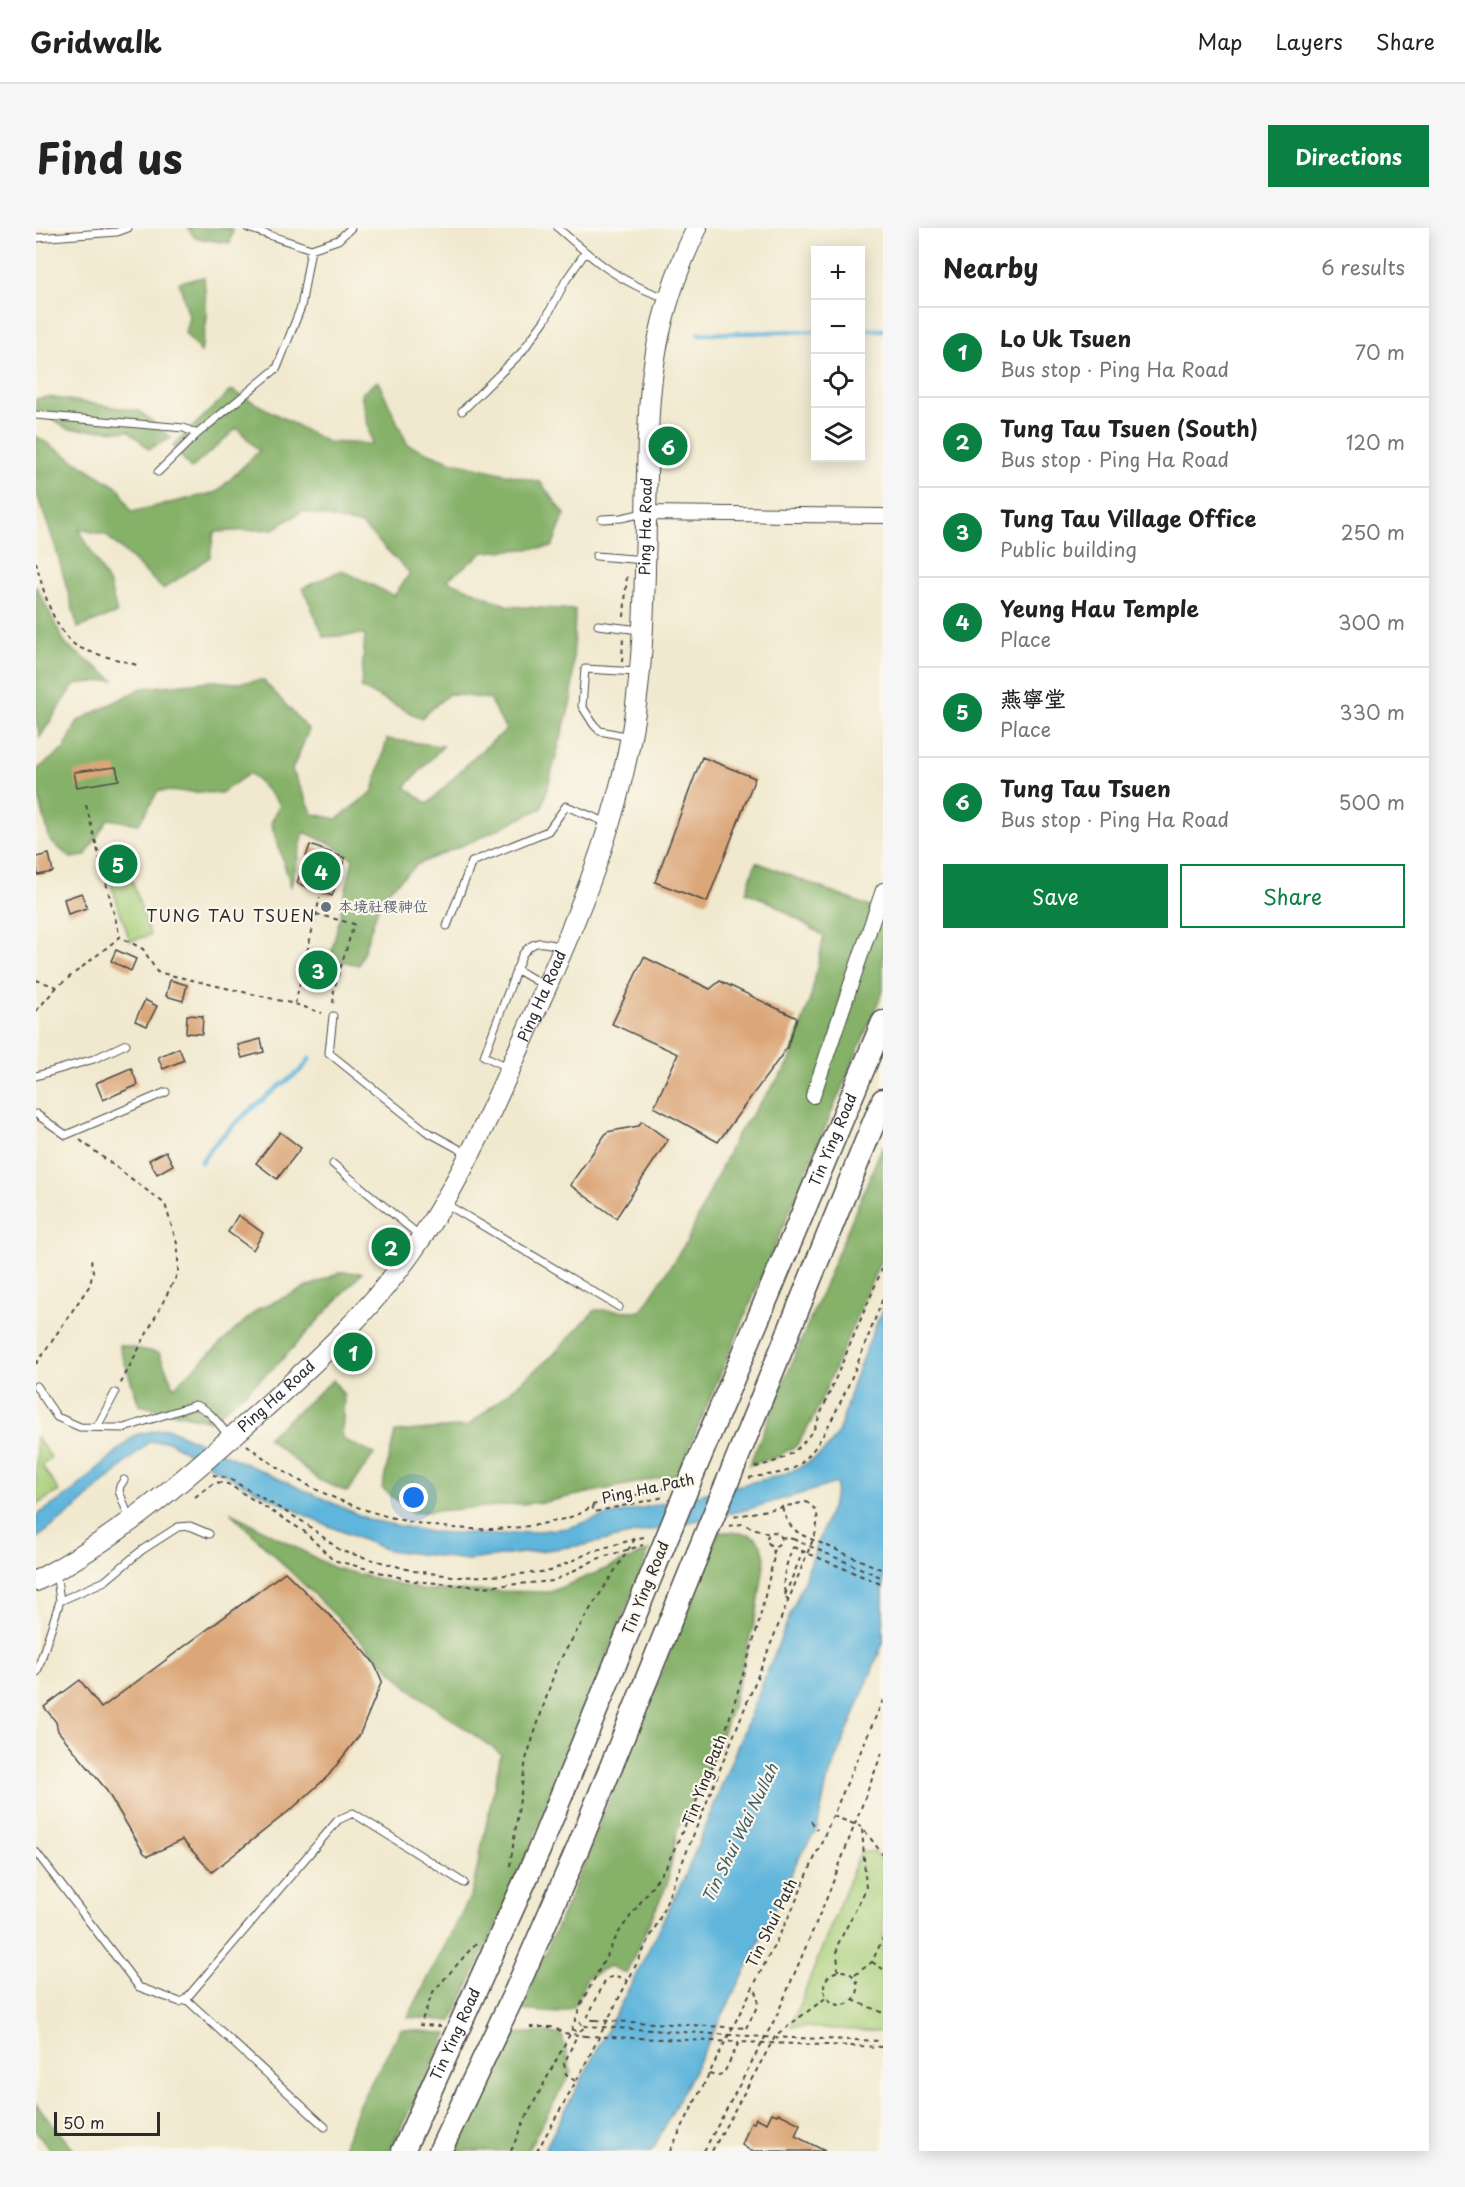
<!DOCTYPE html>
<meta charset="utf-8">
<style>
body{margin:0;font-family:"Playpen Sans","LXGW WenKai TC",sans-serif;background:#f6f6f6;color:#222}
.controls{position:absolute;right:18px;top:18px;display:grid;overflow:hidden;border-radius:0px;box-shadow:0 3px 15px #0003}
.controls button{width:54px;height:54px;display:grid;place-items:center;padding:0;border:0;border-bottom:2px solid #e0e0e0;background:#fff;color:#222;font:30px sans-serif}
.scale{position:absolute;left:18px;bottom:15px;width:106px;box-sizing:border-box;padding-left:6px;border:3px solid #2b2b2b;border-top:0;font-size:16px;line-height:21px;white-space:nowrap;color:#2b2b2b;-webkit-text-stroke:4px #fbf7ec;paint-order:stroke}
.you{position:absolute;left:378px;top:1270px;width:21px;height:21px;margin:-15px;border:4px solid #fff;border-radius:50%;background:#1a73e8;box-shadow:0 0 0 9px #1a73e833}
.badge{display:grid;place-items:center;width:39px;height:39px;border-radius:50%;background:#0b8043;color:#fff;font-size:20px;font-weight:700}
.pin{position:absolute;translate:-50% -50%;border:3px solid #fff;box-shadow:0 2px 6px #0006}
.list{margin:0;padding:0;list-style:none}
h2{display:flex;justify-content:space-between;align-items:center;height:78px;margin:0;padding:0 24px;font-size:26px}
h2 small{font-size:20px;font-weight:400;color:#767676}
.list li{display:grid;grid-template-columns:39px 1fr auto;gap:18px;align-items:center;box-sizing:border-box;height:90px;padding:0 24px;border-top:2px solid #e0e0e0}
.list b{display:block;font-size:22px;white-space:nowrap}
.list p{margin:0;font-size:20px;white-space:nowrap;color:#767676}
.list em{font-size:20px;font-style:normal;color:#767676}
.actions{display:flex;gap:12px;padding:18px 24px}
.actions a{flex:1;padding:14px 0;border:2px solid #0b8043;border-radius:0px;text-align:center;font-size:21px;color:#0b8043}
.actions .main{background:#0b8043;color:#fff}
.icon{flex:none;width:33px;height:33px;fill:none;stroke:currentColor;stroke-width:2;stroke-linecap:round;stroke-linejoin:round}
.map{position:relative;flex:none;width:847px;height:1923px;overflow:hidden;border-radius:0px}
header{display:flex;align-items:center;gap:36px;box-sizing:border-box;height:84px;padding:0 30px;background:#fff;border-bottom:2px solid #e0e0e0}
header strong{font-size:28px}
nav{display:flex;gap:33px;margin-inline-start:auto;font-size:21px}
.intro{display:flex;align-items:center;justify-content:space-between;box-sizing:border-box;height:144px;padding:0 36px}
h1{margin:0;font-size:42px}
.button{padding:15px 27px;border-radius:0px;background:#0b8043;color:#fff;font-size:21px;font-weight:700}
main{display:flex;gap:36px;padding:0 36px}
aside{flex:1;background:#fff;border-radius:0px;box-shadow:0 3px 15px #0003}
.map>svg:first-child{display:block}
</style>
<header>
<strong>Gridwalk</strong>
<nav><a>Map</a><a>Layers</a><a>Share</a></nav>
</header>
<div class="intro"><h1>Find us</h1><a class="button">Directions</a></div>
<main>
<div class="map">
<svg width="847" height="1923" viewBox="0 0 847 1923">
<rect width="100%" height="100%" fill="#fbf7ec"/>
<filter id="ink" filterUnits="userSpaceOnUse"><feTurbulence type="fractalNoise" baseFrequency=".0167" numOctaves="2"/><feDisplacementMap in="SourceGraphic" scale="12" xChannelSelector="R" yChannelSelector="G"/><feConvolveMatrix kernelMatrix="1 2 1 2 8 2 1 2 1" color-interpolation-filters="sRGB"/></filter>
<filter id="wash" filterUnits="userSpaceOnUse"><feTurbulence type="fractalNoise" baseFrequency=".008" numOctaves="4" result="noise"/><feDisplacementMap in="SourceGraphic" scale="24" xChannelSelector="R" yChannelSelector="G"/><feGaussianBlur stdDeviation="1.35" result="paint"/><feColorMatrix in="noise" values="0 0 0 0 0 0 0 0 0 0 0 0 0 0 0 0 0 1.4 0 .05"/><feComposite in="paint" operator="in"/></filter>
<g filter="url(#wash)">
<rect width="100%" height="100%" fill="#f1e9cf"/>
<path fill="#a7ce79" stroke="#697c52" stroke-width="1.5" d="M95 649 114 707 94 713 75 656Z
M0 1209 15 1229 6 1238 23 1263 0 1277Z
M838 1623 847 1636V1804L755 1798 824 1625Z"/>
<path fill="#85b169" stroke="#586e4a" stroke-width="1.5" d="M152 0H193L197 2 194 15 159 10Z
M168 49 171 90 165 124 149 105 153 88 143 54Z
M342 153 372 217 414 233 504 254 529 286 516 319 448 324 411 352 472 378 539 382 536 469 506 580 446 609 382 636 346 668 323 737 294 731 317 631 297 617 268 604 255 658 235 595 244 576 214 545 185 565 122 563 103 596 72 591 49 628 35 630 14 613 0 558V542L28 521 42 493 106 460 178 453 201 455 227 452 273 502 256 542 277 586 301 591 337 563 351 511 407 518 369 559 392 576 440 527 470 502 453 471 413 466 385 490 325 460 329 406 288 409 267 360 306 342 358 368 374 345 326 297 266 283 238 301 178 304 174 329 127 361 70 307 43 301 74 358 81 385 42 400 19 317 0 264V208L84 261 95 284 181 264 223 223 201 200 155 241 137 218 195 162 291 214 336 216 325 166Z
M12 169 104 183 135 210 113 221 93 203 32 201 0 181V171Z
M0 358 30 417 78 452 39 456 4 509 0 493Z
M720 634 847 684V763L642 1246 509 1274 376 1285 346 1260 359 1204 432 1198 516 1128 559 1082 605 1083 651 1013 700 908 753 836 775 768 788 708 736 675 710 664Z
M847 917V1027L778 1189 761 1217 741 1229 713 1237Z
M305 1044 326 1045 242 1136 175 1193 103 1177 83 1117 123 1125 138 1159 222 1081Z
M297 1152 308 1167 306 1211 338 1226 311 1264 283 1252 231 1210Z
M194 1284 298 1340 386 1362 514 1364 613 1323 478 1659 416 1793 372 1789 436 1665 465 1526 376 1463Z
M683 1303 713 1306 720 1310 726 1318 729 1330 721 1383 695 1482 681 1520 641 1603 631 1657 590 1745 573 1738 551 1750 538 1779 522 1785 484 1782 534 1669Z
M365 1801 412 1806 353 1923H306L322 1878Z
M513 1804 526 1808 535 1844 491 1923H421L474 1806Z
M0 1876 37 1921 38 1923H15L0 1903Z"/>
<path fill="#5fb5db" stroke="#457083" stroke-width="1.5" d="M847 1080V1415L791 1554 781 1601 762 1631 711 1740 616 1923H508L606 1735 650 1646 771 1345 796 1277 800 1264 801 1255 709 1282 548 1317 433 1332 351 1322 283 1294 188 1246 132 1213 113 1214 38 1282 0 1311V1288L36 1264 99 1207 131 1200 334 1292 394 1304 464 1307 532 1300 559 1291 743 1248C764 1240 787 1230 799 1210 807 1198 810 1176 815 1162 824 1134 836 1107 847 1080Z"/>
<g fill="none" stroke-linecap="round" stroke-linejoin="round">
<path stroke="#5fb5db" stroke-width="4.5" d="M824 102H847
M662 106 780 103
M165 934C185 905 213 883 240 861 254 849 265 846 274 830"/>
</g>
<g id="blocks">
<path fill="#dba678" d="M666 529 719 550 671 674 619 654Z
M80 539 83 552 41 559 38 544Z
M274 617 309 630 296 668 261 655Z
M88 622 94 645 76 650 69 628Z
M13 626 17 644 2 647 0 629Z
M46 665 51 680 32 686 28 671Z
M80 722 100 731 95 743 75 733Z
M278 726 293 729 287 758 272 755Z
M608 729 674 761 684 753 761 790 751 820 682 914 618 879 642 826 576 796Z
M134 752 151 757 147 773 130 768Z
M109 772 121 778 111 798 99 793Z
M151 787 167 788 166 806 150 805Z
M225 811 228 824 206 830 202 817Z
M143 820 148 832 127 841 122 829Z
M95 840 102 857 67 872 60 855Z
M606 893 632 912 580 990 534 957 571 904 602 898Z
M244 904 265 920 241 951 220 935Z
M130 923 137 937 121 946 113 932Z
M202 987 227 1005 217 1022 192 1004Z
M249 1344 319 1412 338 1435 346 1453 323 1508 292 1548 258 1579 176 1644 146 1612 112 1628 108 1625 69 1560 22 1503 20 1494 8 1479 44 1452 65 1480Z
M736 1885 741 1887 742 1885 764 1896 759 1908 789 1923H715L706 1917 715 1894 718 1895 720 1890 731 1895Z"/>
</g>
</g>
<g filter="url(#ink)">
<use href="#blocks" fill-opacity="0" stroke="#494844" stroke-width="1.5"/>
<g fill="none" stroke-linecap="round" stroke-linejoin="round">
<g stroke="#494844" stroke-width="9">
<path id="lane" d="M212 0 275 21 302 12 315 0
M522 0C559 33 583 54 630 70
M0 10 81 4 92 0
M426 183 485 125 509 92 530 52 549 25
M0 187 148 200 161 206
M122 244 161 206 241 140 265 79 275 21
M566 291 585 290 608 285
M560 328 609 332
M562 397 604 402
M594 509 564 503 558 497 546 478 549 441 602 444
M411 698 436 634 512 603 530 578 572 595
M480 741 509 758
M297 788 293 825 390 903 432 926
M474 840 448 828 486 727C498 710 507 714 525 719
M0 848 58 831 90 816
M0 886 30 907 130 864
M297 936 384 1008
M410 976 583 1079
M0 1158 21 1189 44 1199 88 1200 159 1177C174 1181 183 1197 193 1208
M61 1199 79 1165
M88 1252 84 1258 83 1263 94 1292
M24 1373 69 1353 106 1322 142 1299 154 1298 173 1306
M1 1444 24 1373 20 1343
M0 1624 103 1759 144 1774 150 1771 302 1592 317 1585 428 1655
M150 1771 289 1899"/>
</g>
<g stroke="#494844" stroke-width="16">
<path id="street" d="M610 285 847 288
M777 868 847 662"/>
</g>
<g stroke="#494844" stroke-width="22">
<g id="secondary">
<path id="s1" d="M0 1353C82 1310 147 1253 216 1191 279 1135 341 1078 388 1006 437 932 469 851 505 771 550 671 590 571 602 461 610 390 609 318 611 247 612 210 612 173 618 136 625 89 640 43 661 0"/>
</g>
</g>
<g stroke="#494844" stroke-width="25">
<g id="primary">
<path d="M698 1238 847 872"/>
<path id="s2" d="M659 1241 847 794"/>
<path id="s3" d="M367 1923 503 1622 620 1336"/>
<path d="M404 1923 480 1762 542 1620 662 1325"/>
</g>
</g>
<path stroke="#494844" stroke-width="2" stroke-dasharray="4.5 4.5" stroke-linecap="butt" d="M0 334C7 362 16 398 39 417 48 424 88 433 101 437
M588 389 591 346
M586 434 587 409
M50 577 84 709
M280 686 318 696 298 761 297 779
M0 752 21 759 84 709 107 721 121 744 259 776 286 785
M259 776 284 669
M0 783 21 759
M44 912 129 976 142 1019V1045L84 1157
M0 1136 54 1057 57 1043 55 1032
M211 1217C291 1282 399 1313 500 1297 515 1294 546 1289 556 1277L558 1284 628 1269
M719 1239C749 1232 761 1226 779 1199L847 1039
M177 1247 192 1250 269 1295 305 1323 378 1343 424 1349 474 1347 514 1343 557 1323 599 1311
M713 1250C725 1247 748 1246 758 1240 792 1223 832 1108 847 1070
M159 1269 179 1254 192 1256 269 1304 297 1332 378 1353 446 1359 517 1353 561 1331 607 1317
M556 1277 630 1260
M746 1279C750 1292 754 1300 766 1307
M693 1298 706 1296 733 1306
M731 1311a7 7 0 1 1 14 0a7 7 0 1 1-14 0Z
M745 1309 757 1311
M749 1367 767 1323
M752 1373C743 1355 750 1337 757 1319
M797 1588 826 1599 847 1627
M775 1593 781 1601
M474 1638 490 1531 521 1437 551 1386 599 1311 612 1308
M836 1734 847 1741
M788 1760a17 17 0 1 1 34 0a17 17 0 1 1-34 0Z
M802 1743 801 1718 830 1661 826 1599
M819 1747 836 1734 847 1710
M817 1772 847 1785
M559 1792H554L551 1790 570 1751C579 1747 583 1748 592 1753
M405 1798 384 1797 397 1764 440 1715
M494 1799H517L528 1805 549 1808
M710 1800C716 1788 729 1771 717 1760
M536 1801 542 1804 548 1800 544 1794 539 1791
M729 1809 847 1813
M673 1846 680 1848 688 1845 703 1814 847 1819
M539 1853 530 1846 528 1836 541 1807
M475 1923 486 1897 534 1806 545 1776 583 1704 630 1639 683 1524 722 1398 738 1329 737 1318
M501 1923 543 1848 623 1692 780 1304C782 1289 784 1282 770 1274L697 1289
M634 1923 756 1682 847 1472
M668 1923 740 1789 792 1667 847 1522
M676 1923 740 1807 791 1769"/>
<use href="#lane" stroke="#fff" stroke-width="7"/>
<use href="#street" stroke="#fff" stroke-width="14"/>
<use href="#secondary" stroke="#fff" stroke-width="20"/>
<use href="#primary" stroke="#fff" stroke-width="22"/>
<g stroke="#494844" stroke-width="25" stroke-linecap="butt">
<path id="primary-bridge" d="M662 1325 698 1238
M620 1336 659 1241"/>
</g>
<path stroke="#494844" stroke-width="2" stroke-dasharray="4.5 4.5" stroke-linecap="butt" d="M766 1307 847 1342
M757 1311 847 1350
M757 1319 847 1357
M559 1792 710 1800
M548 1798 729 1809
M549 1808 703 1814"/>
<use href="#primary-bridge" stroke="#fff" stroke-width="22"/>
</g>
</g>
<circle fill="#6b7280" stroke="#fbf7ec" stroke-width="2" cx="290" cy="679" r="6"/>
<g text-anchor="middle" stroke-width="4.5" stroke-linejoin="round" paint-order="stroke">
<g font-size="15" fill="#2b2b2b" stroke="#fbf7ec">
<text dy="5" stroke="none"><textPath href="#s1" startOffset="1276">Ping Ha Road</textPath></text>
<text dy="5" stroke="none"><textPath href="#s1" startOffset="790">Ping Ha Road</textPath></text>
<text dy="5" stroke="none"><textPath href="#s2" startOffset="357">Tin Ying Road</textPath></text>
<text dy="5" stroke="none"><textPath href="#s1" startOffset="304">Ping Ha Road</textPath></text>
<text transform="translate(612 1261) rotate(-12)" y="5">Ping Ha Path</text>
<text transform="translate(610 1360) rotate(-68)" y="5">Tin Ying Road</text>
<text transform="translate(669 1552) rotate(-69)" y="5">Tin Ying Path</text>
<text transform="translate(736 1695) rotate(-64)" y="5">Tin Shui Path</text>
<text dy="5" stroke="none"><textPath href="#s3" startOffset="128">Tin Ying Road</textPath></text>
</g>
<g font-size="15" fill="#5b616d" stroke="#fbf7ec" text-anchor="start">
<text x="302" y="684">本境社稷神位</text>
</g>
<g font-size="16" letter-spacing="1.5" fill="#2b2b2b" stroke="#fbf7ec">
<text x="195" y="694">TUNG TAU TSUEN</text>
</g>
<g font-size="16" font-style="italic" fill="#3d5b69" stroke="#fbf7ec">
<text transform="translate(704 1605) rotate(-64)" y="6">Tin Shui Wai Nullah</text>
</g>
</g>
</svg>
<div class="controls">
<button>+</button>
<button>−</button>
<button><svg class="icon" aria-label="locate" viewBox="0 0 24 24"><circle cx="12" cy="12" r="6"/><path d="M12 2v4M12 18v4M2 12h4M18 12h4"/></svg></button>
<button><svg class="icon" aria-label="layers" viewBox="0 0 24 24"><path d="M12 4l9 5-9 5-9-5zM3 14l9 5 9-5"/></svg></button>
</div>
<div class="scale">50 m</div>
<div class="you"></div>
<div class="pin badge" style="left:317px;top:1124px">1</div>
<div class="pin badge" style="left:355px;top:1019px">2</div>
<div class="pin badge" style="left:282px;top:742px">3</div>
<div class="pin badge" style="left:285px;top:643px">4</div>
<div class="pin badge" style="left:82px;top:636px">5</div>
<div class="pin badge" style="left:632px;top:218px">6</div>
</div>
<aside>
<h2>Nearby<small>6 results</small></h2>
<ul class="list">
<li><span class="badge">1</span><div><b>Lo Uk Tsuen</b><p>Bus stop · Ping Ha Road</p></div><em>70 m</em></li>
<li><span class="badge">2</span><div><b>Tung Tau Tsuen (South)</b><p>Bus stop · Ping Ha Road</p></div><em>120 m</em></li>
<li><span class="badge">3</span><div><b>Tung Tau Village Office</b><p>Public building</p></div><em>250 m</em></li>
<li><span class="badge">4</span><div><b>Yeung Hau Temple</b><p>Place</p></div><em>300 m</em></li>
<li><span class="badge">5</span><div><b>燕寧堂</b><p>Place</p></div><em>330 m</em></li>
<li><span class="badge">6</span><div><b>Tung Tau Tsuen</b><p>Bus stop · Ping Ha Road</p></div><em>500 m</em></li>
</ul>
<div class="actions"><a class="main">Save</a><a>Share</a></div>
</aside>
</main>
